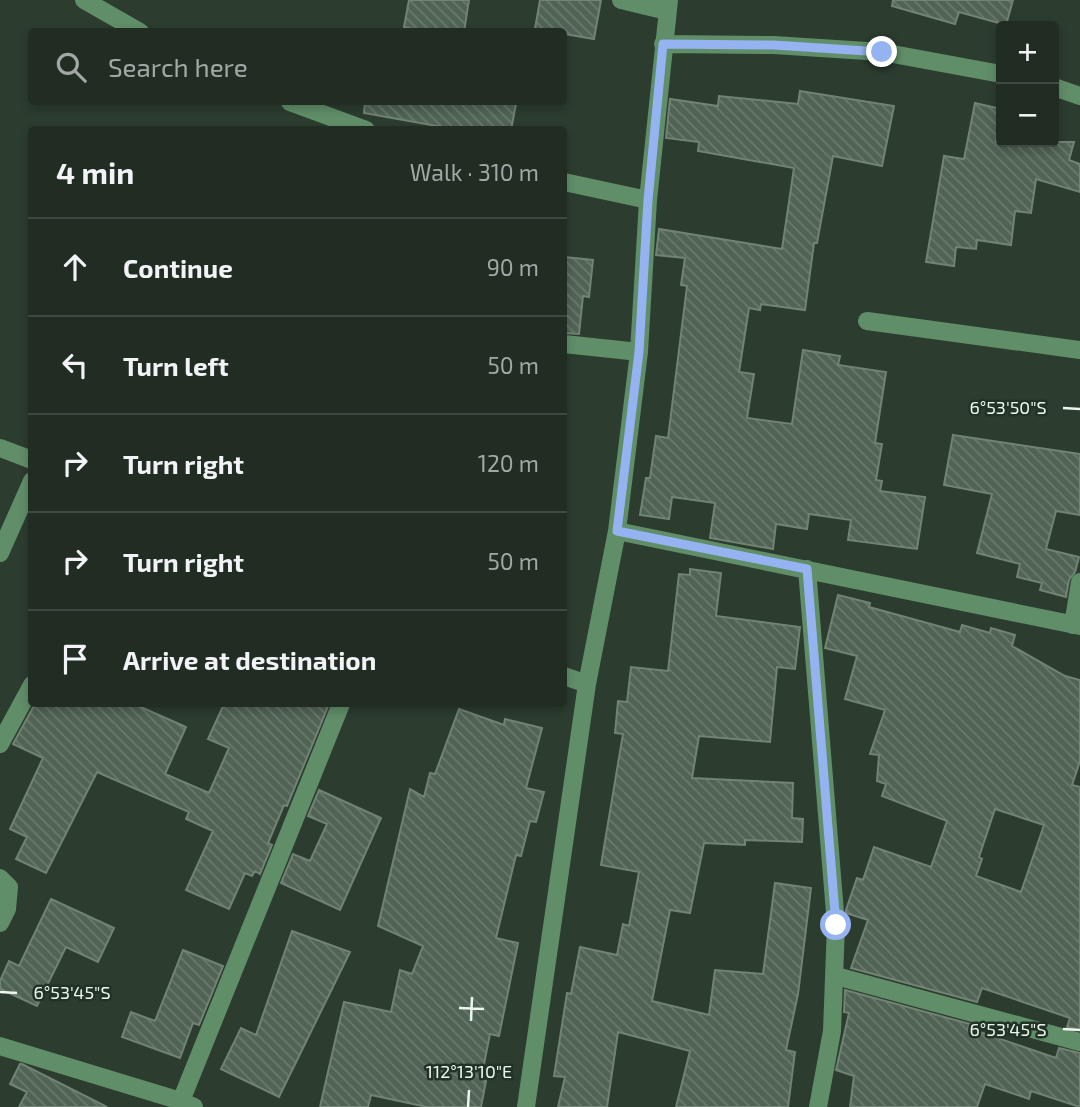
<!DOCTYPE html>
<meta charset="utf-8">
<style>
body{margin:0;font-family:"Exo 2",sans-serif;background:#29352b;color:#f1f3f6}
.controls{position:absolute;right:21px;top:21px;display:grid;overflow:hidden;border-radius:7px;box-shadow:0 4px 10px #0003}
.controls button{width:63px;height:63px;display:grid;place-items:center;padding:0;border:0;border-bottom:2px solid #3e4941;background:#212d23;color:#f1f3f6;font:35px sans-serif}
.stop{position:absolute;width:21px;height:21px;margin:-16px;border:5px solid #95b2f1;border-radius:50%;background:#fff}
.stop.end{background:#95b2f1;border-color:#fff;box-shadow:0 2px 7px #0008}
.list{margin:0;padding:0;list-style:none}
h2{display:flex;justify-content:space-between;align-items:center;height:91px;margin:0;padding:0 28px;font-size:30px}
h2 small{font-size:23px;font-weight:400;color:#a2a8a6}
.list li{display:grid;grid-template-columns:46px 1fr auto;gap:21px;align-items:center;box-sizing:border-box;height:98px;padding:0 28px;border-top:2px solid #3e4941}
.list b{display:block;font-size:26px;white-space:nowrap}
.list em{font-size:23px;font-style:normal;color:#a2a8a6}
.icon{flex:none;width:38px;height:38px;fill:none;stroke:currentColor;stroke-width:2;stroke-linecap:round;stroke-linejoin:round}
.map{position:relative;flex:none;width:1080px;height:1107px;overflow:hidden}
.search{position:absolute;background:#212d23;box-shadow:0 4px 10px #0003;left:28px;top:28px;width:539px;height:77px;display:flex;align-items:center;gap:18px;box-sizing:border-box;padding:0 24px;border-radius:7px;color:#a2a8a6;font-size:26px}
.panel{position:absolute;background:#212d23;box-shadow:0 4px 10px #0003;left:28px;top:126px;width:539px;height:581px;border-radius:7px}
.map>svg:first-child{display:block}
</style>
<div class="map">
<svg width="1080" height="1107" viewBox="0 0 1080 1107">
<defs>
<pattern id="building-back-hatch" width="6" height="6" patternUnits="userSpaceOnUse" patternTransform="scale(1.75)"><rect width="6" height="6" fill="#516354"/><path d="M-1 5l2 2M0 0l6 6M5-1l2 2" fill="none" stroke="#6a7a6d"/></pattern>
</defs>
<rect width="100%" height="100%" fill="#2c3c2f"/>
<path fill="url(#building-back-hatch)" stroke="#718373" stroke-width="2" fill-rule="evenodd" d="M409 0H469L464 32H428L404 27Z
M540 0H601L594 39 535 29Z
M893 0H1013L1006 25 959 12 955 24 892 6Z
M800 91 894 106 882 166 833 156 817 243H814L805 310 761 304 760 310 749 308 739 372 754 374 747 418 792 424 803 350 840 356 838 365 886 372 875 443 882 444 876 480 882 481 880 491 925 497 917 549 848 540 851 520 809 514 807 529 776 524 773 549 710 538 715 503 672 497 669 519 640 515 646 478H650L656 436 668 438 687 286 681 285 685 258 656 255 659 229 782 249 794 168 698 151 699 142 666 138 670 99 718 106 719 96 798 104Z
M365 102H503L516 104 511 130H459L364 113Z
M975 103 1001 109 996 142H1074L1069 160 1080 164V192L1036 179 1031 213 1015 211 1011 245 977 240 976 249 956 247 954 266 926 262 944 156 964 159Z
M564 257 593 260 589 297 583 296 579 334 564 333Z
M953 435 1080 454V515L1056 511 1046 549 1079 557 1075 572 1069 580 1066 597 1040 590 1042 583 1017 577 1020 564 977 553 992 494 944 485Z
M690 569 721 573 716 616 800 627 795 669 777 667 770 742 699 736 692 778 793 783 792 818 803 819 802 842 745 840V845L704 843 690 913 670 910 652 1001 709 1015 715 970 763 974 775 883 811 888 798 994 786 1050 795 1052 788 1107H676L690 1051 618 1032 607 1107H558L565 1077 554 1076 567 993 571 994 580 947 617 955 623 924 629 926 639 872 601 865 623 734 615 733 618 701 627 702 631 667 668 671 679 574 690 575Z
M838 595 870 603 869 607 960 632 962 625 990 633 991 628 1015 635 1012 646 1065 676 1080 680V761L1072 785 1080 787V1030L1067 1027 1070 1018 982 988 977 1002 851 968 868 920 846 913V910L857 878 863 880 874 847 931 867 947 821 882 796 886 784 877 781 879 755 870 754 885 710 845 699 857 656 825 648ZM995 809 1044 825 1021 892 976 876 982 859 979 857Z
M35 704H134L186 727 165 774 209 793 229 748 208 739 224 704H329L287 806 284 805 268 843 272 845 260 874 255 871 252 876 245 873 229 909 186 890 213 831 186 819 189 812 97 772 46 873 16 859 27 837 10 829 43 758 13 744Z
M459 709 504 725 505 719 542 728 526 788 544 792 536 822 530 821 521 856 516 855 496 938 518 943 499 1036 490 1034 481 1079 486 1081 481 1107H427L371 1095 368 1107H320L344 1002 391 1012 400 970 412 974 423 946 378 926 410 789 424 797 430 773 435 774Z
M319 790 381 818 340 910 281 883 293 854 310 861 327 824 308 816Z
M51 899 114 928 98 962 66 947 37 1006 0 989V981L9 961 19 966Z
M292 931 350 952 279 1097 221 1069 241 1028 256 1035Z
M183 950 223 966 199 1025 193 1023 180 1058 122 1037 131 1012 155 1021Z
M845 990 970 1024 968 1028 1056 1058 1059 1048 1080 1053V1107L1031 1091 1029 1099 985 1084 977 1107H850L854 1076 836 1070 849 1013 844 1012Z
M20 1064H22L107 1107H19L27 1092 10 1084Z"/>
<g fill="none" stroke-linecap="round" stroke-linejoin="round">
<path stroke="#608e68" stroke-width="18" d="M84 0 140 32
M621 0 667 11
M663 44 774 45 882 52 1001 74
M1054 87 1080 96
M290 102 366 130
M564 182 648 200
M867 321 1080 350
M564 344 639 352
M0 448 32 460
M617 531 1080 626
M0 553 32 481
M807 569 836 925 832 1031 818 1107
M1073 625 1080 582
M564 676 587 684
M0 744 32 685
M0 878 9 887 7 909 0 923
M836 976 1080 1042
M0 1046 181 1101
M194 1107 181 1101 341 704
M526 1107 587 684 617 531 639 352 648 200 669 0"/>
</g>
<g fill="none" stroke-linecap="round" stroke-linejoin="round">
<path stroke="#95b2f1" stroke-width="9" d="M836 925 807 569 617 531 639 352 648 200 663 44 774 45 882 52"/>
</g>
<path fill="none" stroke="#ecf6ed" stroke-width="2.5" d="M1063 408 1080 409M0 992 17 993M459 1008 484 1009M471 1021 472 997M1063 1029 1080 1030M468 1107 469 1090"/>
<g font-size="18" text-anchor="middle" fill="#ecf6ed" stroke="#223225" stroke-width="5" stroke-linejoin="round" paint-order="stroke">
<text x="1008" y="414">6°53'50"S</text>
<text x="72" y="999">6°53'45"S</text>
<text x="1008" y="1036">6°53'45"S</text>
<text x="469" y="1078">112°13'10"E</text>
</g>
</svg>
<div class="controls">
<button>+</button>
<button>−</button>
</div>
<div class="stop" style="left:836px;top:925px"></div>
<div class="stop end" style="left:882px;top:52px"></div>
<div class="search"><svg class="icon" aria-label="search" viewBox="0 0 24 24"><circle cx="10" cy="10" r="6"/><path d="M15 15l6 6"/></svg>Search here</div>
<section class="panel">
<h2>4 min<small>Walk · 310 m</small></h2>
<ul class="list">
<li><svg class="icon" aria-label="ahead" viewBox="0 0 24 24"><path d="M12 20V5M6 11l6-6 6 6"/></svg><div><b>Continue</b></div><em>90 m</em></li>
<li><svg class="icon" aria-label="left" viewBox="0 0 24 24"><path d="M17 20v-9H6M10 6l-5 5 5 5"/></svg><div><b>Turn left</b></div><em>50 m</em></li>
<li><svg class="icon" aria-label="right" viewBox="0 0 24 24"><path d="M7 20v-9h11M14 6l5 5-5 5"/></svg><div><b>Turn right</b></div><em>120 m</em></li>
<li><svg class="icon" aria-label="right" viewBox="0 0 24 24"><path d="M7 20v-9h11M14 6l5 5-5 5"/></svg><div><b>Turn right</b></div><em>50 m</em></li>
<li><svg class="icon" aria-label="arrive" viewBox="0 0 24 24"><path d="M6 21V4h12l-3 4 3 4H6"/></svg><div><b>Arrive at destination</b></div></li>
</ul>
</section>
</div>
